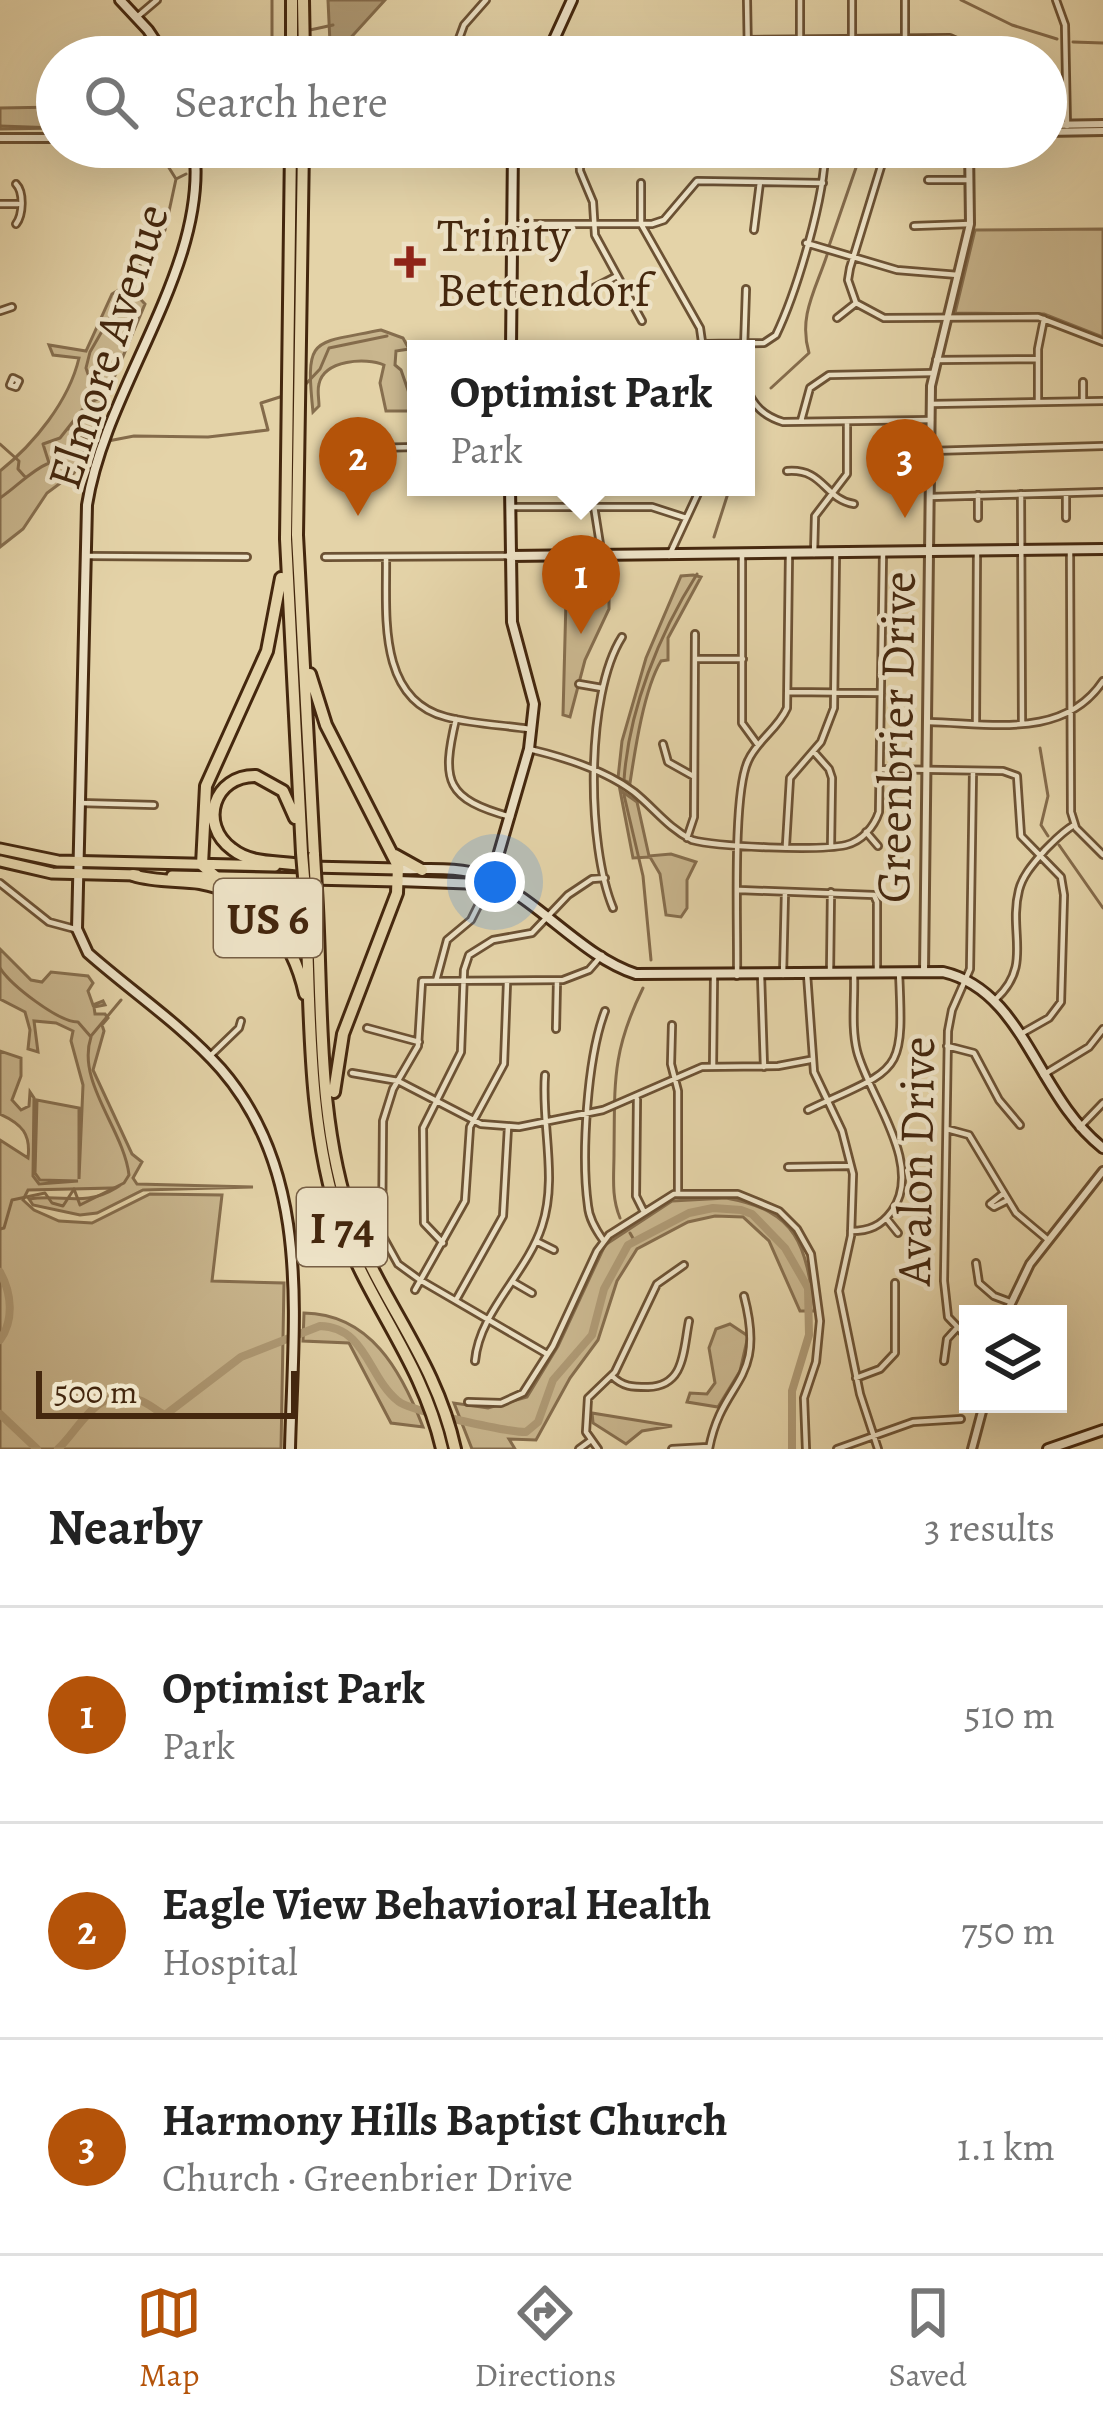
<!DOCTYPE html>
<meta charset="utf-8">
<style>
body{margin:0;font-family:Alegreya,serif;background:#f6f6f6;color:#222}
.controls{position:absolute;right:36px;bottom:36px;display:grid;overflow:hidden;border-radius:0px;box-shadow:0 12px 48px #0002}
.controls button{width:108px;height:108px;display:grid;place-items:center;padding:0;border:0;border-bottom:3px solid #e0e0e0;background:#fff;color:#222;font:60px sans-serif}
.scale{position:absolute;left:36px;bottom:30px;width:261px;box-sizing:border-box;padding-left:12px;border:6px solid #44270e;border-top:0;font-size:33px;line-height:42px;white-space:nowrap;color:#44270e;-webkit-text-stroke:9px #ede2c6;paint-order:stroke}
.you{position:absolute;left:495px;top:882px;width:42px;height:42px;margin:-30px;border:9px solid #fff;border-radius:50%;background:#1a73e8;box-shadow:0 0 0 18px #1a73e833}
.badge{display:grid;place-items:center;width:78px;height:78px;border-radius:50%;background:#b45309;color:#fff;font-size:39px;font-weight:700}
.pin{position:absolute;translate:-50% -99px;filter:drop-shadow(0 3px 6px #0008)}
.pin::after{content:'';position:absolute;top:63px;width:42px;height:36px;background:inherit;clip-path:polygon(0 0,100% 0,50% 100%)}
.popup{position:absolute;left:407px;top:340px;width:348px;height:156px;box-sizing:border-box;display:grid;place-content:center;border-radius:0px;background:#fff;filter:drop-shadow(0 3px 9px #0005);font-size:39px;white-space:nowrap;color:#767676}
.popup b{font-size:45px;color:#222}
.popup::after{content:'';position:absolute;left:50%;top:100%;margin-left:-24px;border:24px solid transparent;border-top-color:#fff}
.list{margin:0;padding:0;list-style:none}
h2{display:flex;justify-content:space-between;align-items:center;height:156px;margin:0;padding:0 48px;font-size:51px}
h2 small{font-size:39px;font-weight:400;color:#767676}
.list li{display:grid;grid-template-columns:78px 1fr auto;gap:36px;align-items:center;box-sizing:border-box;height:216px;padding:0 48px;border-top:3px solid #e0e0e0}
.list b{display:block;font-size:45px;white-space:nowrap}
.list p{margin:0;font-size:39px;white-space:nowrap;color:#767676}
.list em{font-size:39px;font-style:normal;color:#767676}
.icon{flex:none;width:66px;height:66px;fill:none;stroke:currentColor;stroke-width:2;stroke-linecap:round;stroke-linejoin:round}
.map{position:relative;flex:none;width:1103px;height:1449px;overflow:hidden}
.search{position:absolute;background:#fff;box-shadow:0 12px 48px #0002;left:36px;right:36px;top:36px;height:132px;display:flex;align-items:center;gap:30px;box-sizing:border-box;padding:0 42px;border-radius:66px;color:#767676;font-size:45px}
.sheet{height:804px;background:#fff}
nav{display:flex;justify-content:space-around;align-items:center;box-sizing:border-box;height:168px;border-top:3px solid #e0e0e0;background:#fff;font-size:33px;color:#767676}
nav a{display:grid;justify-items:center;gap:6px}
nav .on{color:#b45309}
.map>svg:first-child{display:block}
</style>
<div class="map">
<svg width="1103" height="1449" viewBox="0 0 1103 1449">
<rect width="100%" height="100%" fill="#e4d3a8"/>
<filter id="stains"><feTurbulence type="fractalNoise" baseFrequency=".00167" numOctaves="4"/><feColorMatrix values="0 0 0 0 .2 0 0 0 0 .09 0 0 0 0 .02 0 0 0 .5 -.17"/></filter>
<radialGradient id="worn" r=".72"><stop offset=".6" stop-color="#630" stop-opacity="0"/><stop offset="1" stop-color="#630" stop-opacity=".3"/></radialGradient>
<path fill="#c9b68e" stroke="#866e4e" stroke-width="3" d="M57 107V128L0 129V108Z
M1103 229V337L1044 314 955 313 975 230Z
M127 285 145 304 74 473 47 493 23 529 0 547V471C34 444 69 401 79 358L53 355 49 345 86 351 112 294Z
M381 330 403 338 409 349 396 351 395 365 401 370 409 393 416 395V411H386L380 383 384 365C366 357 324 360 319 384 317 391 319 398 319 406L313 412C305 335 312 344 381 330Z
M693 575 701 577 668 638V660L661 661C644 689 635 750 630 783L618 778 622 741 646 658 681 576Z
M609 599V609L585 660 570 717 563 715 566 600Z
M620 790 637 802 649 856 671 854 696 862 687 880V908L681 917 666 915 660 874 650 857 633 858Z
M0 949 31 980 42 982 51 972 88 976 93 983 88 991 93 1005 103 1001 105 1005 94 1007 95 1014H105L108 1018 102 1025 104 1031 93 1070 132 1154 142 1162 133 1178 137 1184 253 1187 143 1190 97 1213 80 1215 33 1205 29 1199C63 1194 85 1207 116 1188L28 1190 23 1200 34 1210 59 1221 92 1223 150 1194 222 1195 212 1281 284 1283 281 1449H0V1140L28 1158C31 1134 22 1124 0 1114V1051L21 1058V1076L12 1100 21 1110 29 1106 30 1092 34 1098 33 1176 39 1184 78 1181 40 1180 35 1173 37 1100 79 1108V1179L83 1085 71 1041 73 1031 56 1023 34 1021 38 1052 28 1049 30 1030 25 1012 0 999Z
M726 1198C799 1211 805 1245 815 1311H800L769 1241 743 1217 715 1216 688 1222 637 1249 617 1281 598 1340 570 1378 536 1440 509 1439 515 1449H472L454 1403 488 1408 527 1397 558 1346 605 1245 672 1201Z
M304 1313C370 1314 401 1370 423 1427L391 1423 349 1343 303 1341Z
M730 1324 748 1336 740 1371 718 1407 687 1402 690 1393 707 1394 715 1383 709 1348 716 1329Z
M592 1413 672 1426 642 1431 626 1444 593 1423Z"/>
<path fill="#ae9974" stroke="#846b4b" stroke-width="3" d="M328 0H385L345 44 334 47 330 43Z"/>
<g fill="none" stroke-linecap="round" stroke-linejoin="round">
<path stroke="#846b4b" stroke-width="3" d="M272 0V57
M961 0 1012 25 1057 39
M310 30 333 25
M1073 42 1103 43
M0 126 57 128
M144 147 166 163 176 179
M207 160 219 149 252 147
M829 246 860 156
M304 386 320 369 329 348 387 336
M771 388 809 353C798 316 816 289 827 255
M70 430 97 443
M108 441 134 436 208 437 268 430 261 403 283 396
M0 444 19 461 18 469 26 478
M0 498C18 486 30 471 49 463L43 444 60 438 86 405 107 394 106 387 91 383 86 368 90 352 143 260 165 230 176 179 186 174
M714 537 730 487
M1040 748 1048 796 1041 825 1048 836
M624 780C629 709 659 634 697 574
M624 795 643 876 651 960
M1059 845 1103 908
M0 968C11 985 58 1022 78 1022L91 1037C76 1082 124 1130 129 1175L124 1183 80 1205 74 1189 63 1206 52 1203 45 1193 12 1200 4 1228 0 1229
M91 1036 121 1000
M620 1218C611 1196 614 1176 614 1153 615 1084 611 1053 643 988
M630 1233 634 1240"/>
<path stroke="#ae9974" stroke-width="8" d="M0 1272C12 1294 14 1320 0 1340
M0 1414 37 1449
M58 1449C82 1426 97 1385 139 1400 149 1403 156 1411 165 1415L241 1357 320 1326C366 1327 368 1377 398 1401 409 1411 508 1432 526 1432L538 1422 553 1380 592 1335 604 1289 628 1245 689 1213 713 1208 741 1210 752 1214 785 1248 808 1288 809 1335 792 1391V1449"/>
<g stroke="#6c5234" stroke-width="10">
<path id="minor" d="M747 0 748 57
M800 0V57
M905 0V57
M1056 0 1065 25 1067 126
M137 17 157 0
M748 40 950 38 959 42V57
M453 55 464 25 486 0
M404 56 473 57
M852 57V0
M579 147 580 171 593 202 595 235 642 321
M928 180H969
M641 183V224L700 328 703 349
M16 184C24 192 23 215 16 224
M0 204H18
M510 224H652L664 220 697 181 823 183
M914 226 970 224
M754 230 760 182
M806 243 897 270 958 275
M586 292 617 276
M856 303 884 318 1038 317 1103 342
M856 303 848 280 850 268 887 147
M0 311 12 307
M837 318 856 303
M704 344 764 343 776 335C797 291 826 194 825 147
M511 346 595 345
M744 349 746 289
M936 360 1038 359
M13 378 19 381 16 387 10 385Z
M1083 382V401
M746 387C753 406 764 416 783 422L931 420
M1038 402V349L1044 319
M931 404 1103 401
M801 421 810 388 829 375 933 373
M372 448 416 447
M930 451 1103 446
M787 471C824 468 824 499 854 504
M591 487 602 557
M1021 494 1022 723
M1066 494V518
M930 497 1103 492
M510 507H652L686 518
M978 518V495
M1070 549 1071 812 1076 828 1103 855
M814 554 815 516 847 474V422
M87 556 247 557
M669 556 701 487
M742 556V723L758 745
M325 557 510 556
M386 557C387 611 376 699 446 717 473 724 502 725 529 729
M695 659H743
M579 684 602 688
M788 692 881 693
M456 719C441 782 446 799 511 817
M929 722C989 723 1064 740 1103 681
M976 722 977 550
M663 744 668 762 693 776
M529 749C563 757 605 770 634 792 654 808 668 828 692 840 718 847 820 851 846 845 862 841 874 827 879 812L883 553
M814 752 829 769 832 778 831 846
M880 769 1003 771 1017 776 1021 836 1061 877 1064 895 1061 1002 1049 1018 1019 1035
M80 803 154 805
M866 832 878 846
M687 838 694 817 695 634
M786 845 790 778 821 742 834 708 836 554
M0 883 49 922 75 929
M739 890 874 895 877 902V969
M613 908C587 846 585 695 622 637
M830 973 831 892
M807 974 814 1072 842 1131 853 1174 851 1236 839 1291 860 1394 878 1449
M761 975 764 1067
M783 975 785 892
M737 976C738 930 732 795 748 761 757 740 778 729 787 708L789 555
M436 981 447 940 471 920 491 880
M996 999C1033 965 1008 933 1019 890 1023 874 1035 862 1045 850 1055 840 1062 832 1074 825
M672 1025 671 1064 678 1091V1193
M367 1028 419 1042
M556 1029 557 981
M947 1046 974 1053 999 1100 1020 1125
M209 1057 239 1028 241 1021
M713 1067 714 977
M352 1073 398 1081 481 1124 519 1127 603 1110 702 1067 778 1066 810 1060
M1043 1075 1089 1047 1103 1029
M637 1099 636 1196 644 1212
M808 1110C901 1066 904 1078 899 972
M1079 1128 1103 1103
M947 1129 969 1135 1016 1213 1047 1239
M788 1167 849 1166
M1004 1193 990 1204 994 1207 1008 1200
M886 1218 898 1233
M851 1231C869 1231 881 1226 892 1211 925 1165 868 1095 857 1051 851 1027 855 999 854 975
M603 1240C596 1230 589 1219 588 1206 581 1156 587 1058 605 1011
M536 1241 554 1250
M443 1243 424 1223 423 1128 461 1052 464 970 469 955 493 940 532 933 568 895 592 879 605 878
M976 1263 979 1283 994 1296 1010 1302
M513 1282 532 1293
M415 1290 465 1201 470 1127 504 1064 507 983
M456 1300 503 1216 508 1127
M968 1338 948 1317 944 1281 948 1031 952 1010 970 969 973 771
M547 1354 420 1280 398 1264 382 1235 383 1121 393 1089 418 1046 422 981 563 980 589 970 602 955
M475 1361C479 1312 527 1273 542 1226 558 1178 541 1124 545 1075
M944 1361 947 1339 956 1329
M612 1376C623 1387 632 1387 648 1387 685 1386 683 1351 689 1321
M856 1378 880 1369 895 1353V1283
M468 1402 501 1403 523 1393 553 1346 597 1251 609 1235 674 1194H738L779 1211 797 1229 811 1254 820 1321 816 1362 804 1398 806 1449
M579 1449 590 1441
M598 1449 586 1432 588 1398 615 1372 657 1284 684 1265
M672 1449 708 1447
M709 1449C722 1378 767 1384 744 1296
M837 1449 913 1422 961 1419"/>
</g>
<g stroke="#6c5234" stroke-width="12">
<path id="tertiary" d="M1046 125 1103 124
M1046 132 1103 131
M0 138H57
M924 972 931 386 970 224 969 147
M1006 1314 1030 1264 1103 1171
M972 1449 984 1404"/>
</g>
<g stroke="#44270e" stroke-width="14">
<path id="secondary" d="M120 0 148 30 166 57
M546 57 572 0
M194 147C210 266 105 387 87 505L77 929 88 953C132 992 182 1025 221 1069 313 1175 293 1319 290 1449
M511 349 513 147
M510 556 1103 549
M399 869C425 870 459 866 484 876 540 900 581 956 636 974L943 972C1025 991 1036 1096 1103 1148
M491 880 529 749 534 704 512 622 510 487
M398 881 481 884 489 881
M1048 1449 1103 1430"/>
</g>
<g stroke="#44270e" stroke-width="15">
<path id="primary" d="M0 849 58 861 275 866
M0 861 52 873 137 875
M310 867 399 869
M172 876 398 881"/>
</g>
<g stroke="#44270e" stroke-width="16">
<path id="motorway" d="M303 0 304 57
M292 57V0
M291 147 286 539 302 853
M303 147 297 535 314 855
M310 674 326 725 398 866 397 893 343 1034 334 1092
M295 818 283 791 256 776C214 775 198 824 232 849 253 866 282 860 306 866
M395 855 422 870
M133 875C154 882 178 880 200 883 258 893 293 939 305 994
M216 877 202 865 206 786 267 651 281 578
M305 889C311 997 305 1122 341 1225 370 1306 422 1361 442 1449
M316 889C323 999 315 1119 353 1225 383 1305 436 1361 455 1449"/>
</g>
<use href="#minor" stroke="#ede2c6" stroke-width="4.5"/>
<use href="#tertiary" stroke="#ede2c6" stroke-width="6"/>
<use href="#secondary" stroke="#ede2c6" stroke-width="8"/>
<use href="#primary" stroke="#e4d3a8" stroke-width="9"/>
<use href="#motorway" stroke="#e4d3a8" stroke-width="10"/>
<g stroke="#44270e" stroke-width="16" stroke-linecap="butt">
<path id="motorway-bridge" d="M302 853 305 889
M314 855 316 889"/>
</g>
<use href="#motorway-bridge" stroke="#e4d3a8" stroke-width="10"/>
</g>
<path fill="#8f2418" stroke="#ede2c6" stroke-width="4.5" d="M404 244h12v12h12v12h-12v12h-12v-12h-12v-12h12z"/>
<g text-anchor="middle" stroke-width="9" stroke-linejoin="round" paint-order="stroke">
<g fill="#ede2c6" stroke="#775f45" stroke-width="3">
<rect x="214" y="879" width="108" height="78" rx="9"/>
<rect x="297" y="1188" width="90" height="78" rx="9"/>
</g>
<g font-size="45" font-weight="bold" fill="#44270e">
<text x="268" y="934">US 6</text>
<text x="342" y="1243">I 74</text>
</g>
<g font-size="48" fill="#44270e" stroke="#ede2c6" text-anchor="start">
<text x="437" y="251">Trinity<tspan x="437" dy="55">Bettendorf</tspan></text>
</g>
<g font-size="48" fill="#44270e" stroke="#ede2c6">
<text transform="translate(107 346) rotate(-72)" y="17">Elmore Avenue</text>
<text transform="translate(895 737) rotate(-89)" y="17">Greenbrier Drive</text>
<text transform="translate(915 1161) rotate(-89)" y="17">Avalon Drive</text>
</g>
</g>
<rect width="100%" height="100%" filter="url(#stains)"/>
<rect width="100%" height="100%" fill="url(#worn)"/>
</svg>
<div class="controls">
<button><svg class="icon" aria-label="layers" viewBox="0 0 24 24"><path d="M12 4l9 5-9 5-9-5zM3 14l9 5 9-5"/></svg></button>
</div>
<div class="scale">500 m</div>
<div class="you"></div>
<div class="pin badge" style="left:581px;top:634px">1</div>
<div class="popup"><b>Optimist Park</b>Park</div>
<div class="pin badge" style="left:358px;top:516px">2</div>
<div class="pin badge" style="left:905px;top:518px">3</div>
<div class="search"><svg class="icon" aria-label="search" viewBox="0 0 24 24"><circle cx="10" cy="10" r="6"/><path d="M15 15l6 6"/></svg>Search here</div>
</div>
<section class="sheet">
<h2>Nearby<small>3 results</small></h2>
<ul class="list">
<li><span class="badge">1</span><div><b>Optimist Park</b><p>Park</p></div><em>510 m</em></li>
<li><span class="badge">2</span><div><b>Eagle View Behavioral Health</b><p>Hospital</p></div><em>750 m</em></li>
<li><span class="badge">3</span><div><b>Harmony Hills Baptist Church</b><p>Church · Greenbrier Drive</p></div><em>1.1 km</em></li>
</ul>
</section>
<nav>
<a class="on"><svg class="icon" aria-label="map" viewBox="0 0 24 24"><path d="M3 6l6-2 6 2 6-2v14l-6 2-6-2-6 2zM9 4v14M15 6v14"/></svg>Map</a>
<a><svg class="icon" aria-label="directions" viewBox="0 0 24 24"><path d="M12 3l9 9-9 9-9-9zM9 14v-3h6M13 9l2 2-2 2"/></svg>Directions</a>
<a><svg class="icon" aria-label="saved" viewBox="0 0 24 24"><path d="M7 4h10v16l-5-4-5 4z"/></svg>Saved</a>
</nav>
